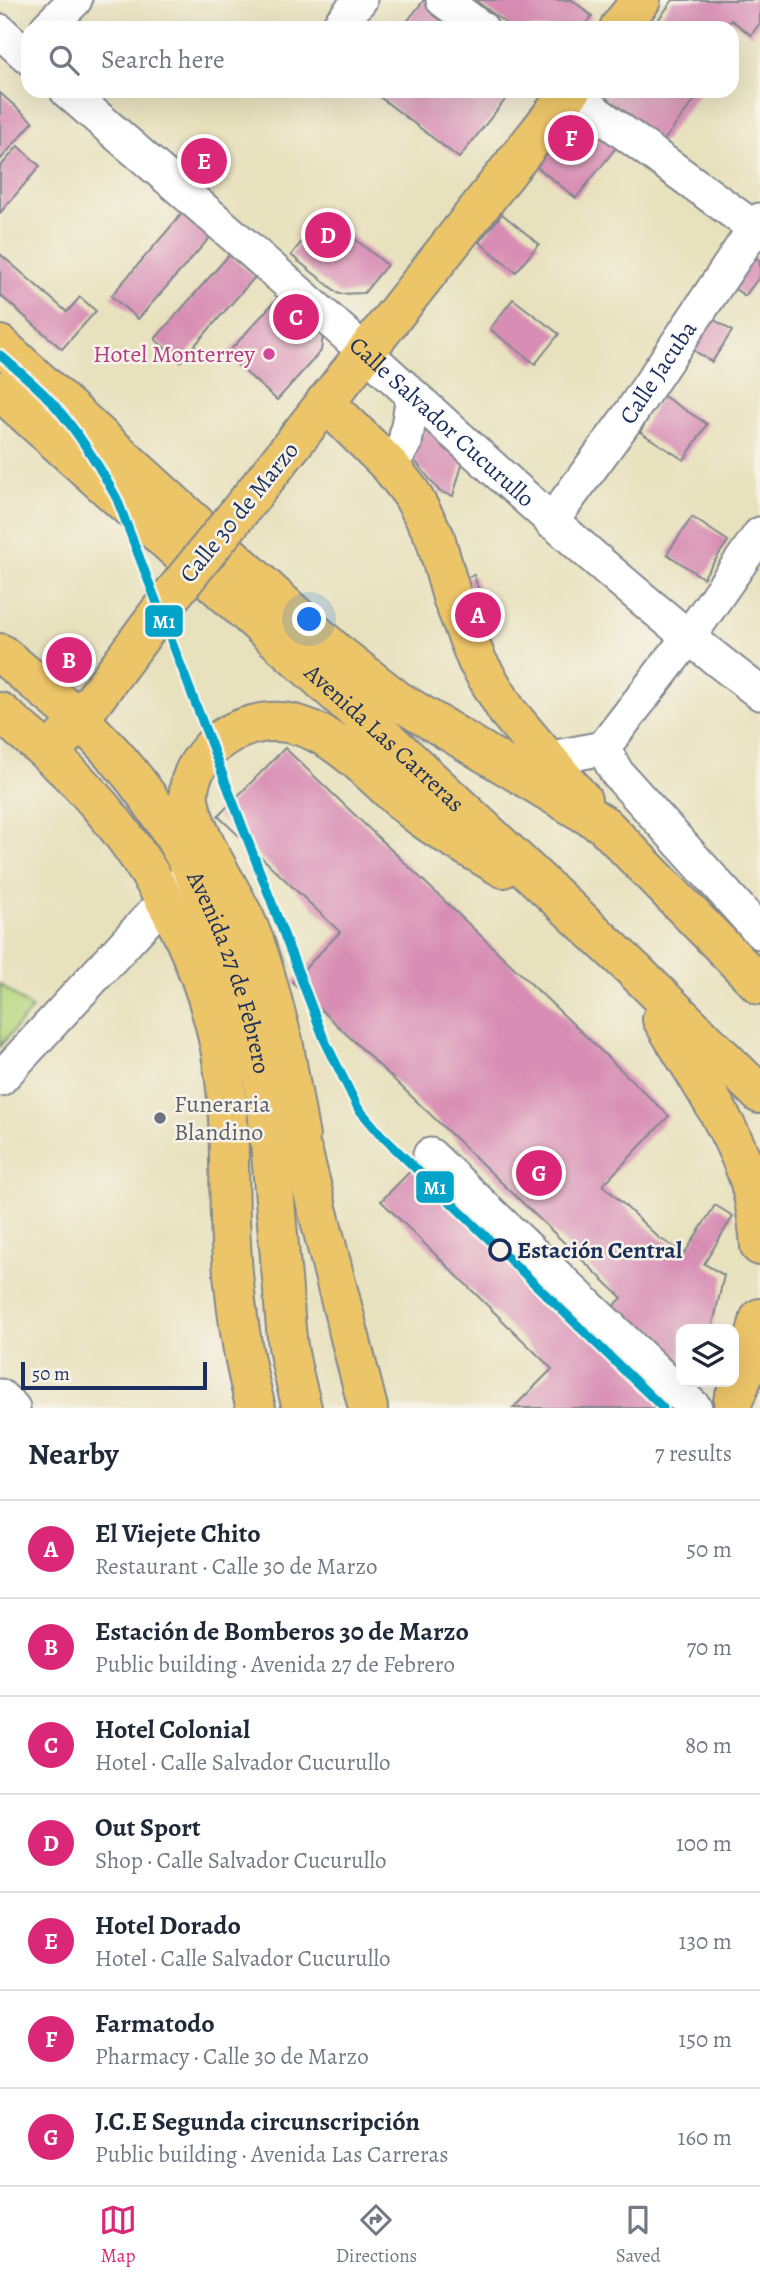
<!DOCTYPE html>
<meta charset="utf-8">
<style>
body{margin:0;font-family:Alegreya,serif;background:#f6f6f7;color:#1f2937}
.controls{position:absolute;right:21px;bottom:21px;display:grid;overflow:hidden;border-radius:14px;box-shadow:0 7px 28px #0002}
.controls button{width:63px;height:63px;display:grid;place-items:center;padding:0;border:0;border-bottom:2px solid #e0e1e3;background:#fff;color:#1f2937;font:35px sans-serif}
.scale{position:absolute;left:21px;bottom:18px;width:186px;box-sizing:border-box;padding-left:7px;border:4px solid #1b2f5e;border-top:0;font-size:19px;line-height:24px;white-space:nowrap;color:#1b2f5e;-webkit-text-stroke:5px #f7f3e8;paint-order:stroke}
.you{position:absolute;left:310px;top:620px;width:24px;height:24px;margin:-18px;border:5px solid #fff;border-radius:50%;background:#1a73e8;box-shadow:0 0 0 10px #1a73e833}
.badge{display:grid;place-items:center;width:46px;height:46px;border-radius:50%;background:#db2777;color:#fff;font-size:23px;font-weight:700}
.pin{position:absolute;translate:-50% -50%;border:4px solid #fff;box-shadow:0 2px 7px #0006}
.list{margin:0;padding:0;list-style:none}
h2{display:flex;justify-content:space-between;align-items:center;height:91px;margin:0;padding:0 28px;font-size:30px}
h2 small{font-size:23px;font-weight:400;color:#747a83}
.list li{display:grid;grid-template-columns:46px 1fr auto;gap:21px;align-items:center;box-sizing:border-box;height:98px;padding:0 28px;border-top:2px solid #e0e1e3}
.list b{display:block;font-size:26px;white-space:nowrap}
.list p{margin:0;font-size:23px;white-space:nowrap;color:#747a83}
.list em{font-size:23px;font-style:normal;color:#747a83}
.icon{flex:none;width:38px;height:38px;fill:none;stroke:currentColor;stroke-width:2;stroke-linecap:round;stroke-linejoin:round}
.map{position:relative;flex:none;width:760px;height:1408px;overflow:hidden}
.search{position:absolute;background:#fff;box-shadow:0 7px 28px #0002;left:21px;right:21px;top:21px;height:77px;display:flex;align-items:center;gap:18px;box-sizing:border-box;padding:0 24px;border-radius:21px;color:#747a83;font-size:26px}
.sheet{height:777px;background:#fff}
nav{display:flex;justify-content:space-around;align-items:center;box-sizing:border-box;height:98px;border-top:2px solid #e0e1e3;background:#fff;font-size:19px;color:#747a83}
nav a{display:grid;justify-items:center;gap:4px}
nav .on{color:#db2777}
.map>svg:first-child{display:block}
</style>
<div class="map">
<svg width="760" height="1408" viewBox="0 0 760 1408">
<rect width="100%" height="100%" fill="#f7f3e8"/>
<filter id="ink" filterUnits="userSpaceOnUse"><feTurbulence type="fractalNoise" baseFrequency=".0143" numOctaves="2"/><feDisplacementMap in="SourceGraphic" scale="14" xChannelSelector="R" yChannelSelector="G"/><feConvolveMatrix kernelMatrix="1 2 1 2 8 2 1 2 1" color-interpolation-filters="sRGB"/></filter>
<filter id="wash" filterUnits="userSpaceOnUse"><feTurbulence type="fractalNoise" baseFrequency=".00686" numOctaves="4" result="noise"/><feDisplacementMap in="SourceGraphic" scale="28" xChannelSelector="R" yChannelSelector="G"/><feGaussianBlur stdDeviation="1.57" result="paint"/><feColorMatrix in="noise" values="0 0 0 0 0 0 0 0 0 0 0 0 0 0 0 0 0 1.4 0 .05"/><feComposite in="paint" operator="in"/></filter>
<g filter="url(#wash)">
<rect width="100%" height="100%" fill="#e8e1bd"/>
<path fill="#b7d77f" stroke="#69836e" stroke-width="2" d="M0 984 32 1009 0 1046Z"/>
<g id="blocks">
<path fill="#d88eb4" d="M424 0H426L462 28H402Z
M475 0H572L592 16 583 28H512Z
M673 0H760V23L751 35 731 20 725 28H652Z
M372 91H512L459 158Z
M605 91H701L662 143 601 97Z
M0 93 33 122 0 160Z
M579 113 619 144 576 198 537 167Z
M18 146 40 166 0 213V167Z
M186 209 214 233 138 319 111 296Z
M324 214 387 265 364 293 339 294 291 255Z
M502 214 539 244 516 272 479 242Z
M746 251 760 261V276L745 296 724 281Z
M0 254 67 312 80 297 96 311 62 349 0 295Z
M229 255 255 277 180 362 155 339Z
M284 291 324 327 321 351 277 400 226 355Z
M513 299 559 334 535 364 490 329Z
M704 313 732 331 712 362 684 344Z
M662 395 707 424 684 460 640 432Z
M440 427 466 451 453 496 440 492 415 461 413 445 424 431Z
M692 517 728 541 703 578 667 554Z
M474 575 488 621 473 625 459 580Z
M285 748 669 1116 603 1185 659 1238 685 1253 715 1205 733 1216 704 1264 724 1275 712 1329H681V1382L675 1408H513L552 1369 381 1201 435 1146 606 1313 622 1298 292 982 340 932 218 816Z"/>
</g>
</g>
<g filter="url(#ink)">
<use href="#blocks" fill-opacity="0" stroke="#82888e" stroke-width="2"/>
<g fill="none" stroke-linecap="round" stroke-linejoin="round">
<g stroke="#82888e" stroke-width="37">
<g id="minor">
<path d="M443 0 481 28"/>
<path d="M47 28 75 0"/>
<path d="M337 28 360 0"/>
<path d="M0 31 28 57"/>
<path id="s1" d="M67 91C166 177 266 262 363 350 493 468 620 587 760 693"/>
<path d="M567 91 760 232"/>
<path d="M390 466 405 443 413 397"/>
<path id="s2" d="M551 522 628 417 760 220"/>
<path d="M760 534 688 638 603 748 617 773 760 932"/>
<path d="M547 759 603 748"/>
<path d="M0 1079 181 883"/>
<path d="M430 1155 695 1408"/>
<path d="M0 1396 13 1408"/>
</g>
</g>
<g stroke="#82888e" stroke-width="42">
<g id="major">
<path d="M619 28 641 0"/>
<path d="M0 345 336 652 397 700 604 825 760 985"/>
<path id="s3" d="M0 391 399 750 633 969 760 1094"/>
<path d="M325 402 390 466 411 493 435 537 452 597 477 661 507 711 582 800"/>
<path d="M251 497 571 91"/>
<path id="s4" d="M0 653C35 682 72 710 103 743 189 832 251 977 266 1099 272 1158 276 1218 282 1278 284 1300 285 1324 288 1346 291 1367 297 1387 302 1408"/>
<path d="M0 712C29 737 60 761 86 790 162 873 218 985 227 1098 231 1159 227 1222 234 1283 238 1324 245 1368 256 1408"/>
<path d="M62 739 79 720 168 600"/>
<path d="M662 1019C691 1068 726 1117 746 1171 755 1194 758 1222 760 1246"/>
<path d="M283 1041 300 1137"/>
<path d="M281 1047 283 1041C272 1001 263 958 245 919 229 885 198 840 190 805 185 783 197 763 211 748 223 735 237 729 252 725 321 706 370 778 417 814 444 835 474 850 503 868"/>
<path d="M268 1100 303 1153 368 1408"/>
<path d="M733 1401 748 1364 760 1318"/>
</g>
</g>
<use href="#minor" stroke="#fff" stroke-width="33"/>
<use href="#major" stroke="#edc569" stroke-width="38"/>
<g stroke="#82888e" stroke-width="42" stroke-linecap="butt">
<path id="major-bridge" d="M168 600 251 497"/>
</g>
<use href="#major-bridge" stroke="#edc569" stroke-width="38"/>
<g stroke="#f7f3e8" stroke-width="14">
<path id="metro-1" d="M0 355C15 368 31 381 45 395 75 426 97 462 117 499L324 1039 358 1108 380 1134 663 1408"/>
</g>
<use href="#metro-1" stroke="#01a3c8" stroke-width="9"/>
</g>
</g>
<circle fill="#d1479c" stroke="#f7f3e8" stroke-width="2.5" cx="269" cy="354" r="7"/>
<circle fill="#6b7280" stroke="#f7f3e8" stroke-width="2.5" cx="160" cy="1118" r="7"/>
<circle fill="#f7f3e8" stroke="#1b2f5e" stroke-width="3.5" cx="500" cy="1250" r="10"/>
<g text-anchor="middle" stroke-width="5" stroke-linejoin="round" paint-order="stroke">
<g font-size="24" fill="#b23c85" stroke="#f7f3e8" text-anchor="end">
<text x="255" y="362">Hotel Monterrey</text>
</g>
<g font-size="24" fill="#1b2f5e" stroke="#f7f3e8">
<text dy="8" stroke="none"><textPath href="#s2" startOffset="184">Calle Jacuba</textPath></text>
<text dy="8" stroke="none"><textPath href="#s1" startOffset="500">Calle Salvador Cucurullo</textPath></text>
<text transform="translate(239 512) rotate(-51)" y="8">Calle 30 de Marzo</text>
<text dy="8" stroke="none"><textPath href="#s3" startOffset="518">Avenida Las Carreras</textPath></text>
<text dy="8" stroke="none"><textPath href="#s4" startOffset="402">Avenida 27 de Febrero</textPath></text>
</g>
<g font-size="24" fill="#5b616d" stroke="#f7f3e8" text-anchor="start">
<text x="174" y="1112">Funeraria<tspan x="174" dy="28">Blandino</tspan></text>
</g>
<g font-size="24" font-weight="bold" fill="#1b2f5e" stroke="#f7f3e8" text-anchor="start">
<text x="517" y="1258">Estación Central</text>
</g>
</g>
<g stroke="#f7f3e8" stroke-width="2.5">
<rect x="144" y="604" width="40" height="34" rx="7" fill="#01a3c8"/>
<rect x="415" y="1170" width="40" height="34" rx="7" fill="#01a3c8"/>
</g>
<g font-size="19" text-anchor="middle" font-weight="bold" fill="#fff">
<text x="164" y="628">M1</text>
<text x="435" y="1194">M1</text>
</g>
</svg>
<div class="controls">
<button><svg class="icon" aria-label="layers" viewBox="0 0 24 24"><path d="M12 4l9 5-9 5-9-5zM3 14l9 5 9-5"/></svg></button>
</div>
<div class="scale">50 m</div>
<div class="you"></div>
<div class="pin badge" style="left:478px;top:615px">A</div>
<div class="pin badge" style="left:69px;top:660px">B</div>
<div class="pin badge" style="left:296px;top:317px">C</div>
<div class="pin badge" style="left:328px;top:235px">D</div>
<div class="pin badge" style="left:204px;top:161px">E</div>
<div class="pin badge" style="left:571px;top:138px">F</div>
<div class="pin badge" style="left:539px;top:1173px">G</div>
<div class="search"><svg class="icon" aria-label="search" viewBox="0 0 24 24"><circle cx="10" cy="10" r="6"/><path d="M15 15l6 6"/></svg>Search here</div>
</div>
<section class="sheet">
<h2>Nearby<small>7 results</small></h2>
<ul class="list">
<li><span class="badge">A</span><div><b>El Viejete Chito</b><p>Restaurant · Calle 30 de Marzo</p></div><em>50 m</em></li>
<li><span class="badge">B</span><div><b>Estación de Bomberos 30 de Marzo</b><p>Public building · Avenida 27 de Febrero</p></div><em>70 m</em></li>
<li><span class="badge">C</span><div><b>Hotel Colonial</b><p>Hotel · Calle Salvador Cucurullo</p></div><em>80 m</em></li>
<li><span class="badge">D</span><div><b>Out Sport</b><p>Shop · Calle Salvador Cucurullo</p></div><em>100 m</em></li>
<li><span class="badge">E</span><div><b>Hotel Dorado</b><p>Hotel · Calle Salvador Cucurullo</p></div><em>130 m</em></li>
<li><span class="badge">F</span><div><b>Farmatodo</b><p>Pharmacy · Calle 30 de Marzo</p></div><em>150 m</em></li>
<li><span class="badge">G</span><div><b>J.C.E Segunda circunscripción</b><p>Public building · Avenida Las Carreras</p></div><em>160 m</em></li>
</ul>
</section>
<nav>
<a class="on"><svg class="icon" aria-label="map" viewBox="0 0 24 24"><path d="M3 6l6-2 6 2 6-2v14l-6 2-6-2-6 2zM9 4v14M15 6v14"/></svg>Map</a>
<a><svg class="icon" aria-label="directions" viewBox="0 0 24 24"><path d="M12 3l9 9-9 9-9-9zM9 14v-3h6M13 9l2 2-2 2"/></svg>Directions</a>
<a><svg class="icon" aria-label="saved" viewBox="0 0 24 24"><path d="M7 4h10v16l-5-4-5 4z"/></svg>Saved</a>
</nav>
